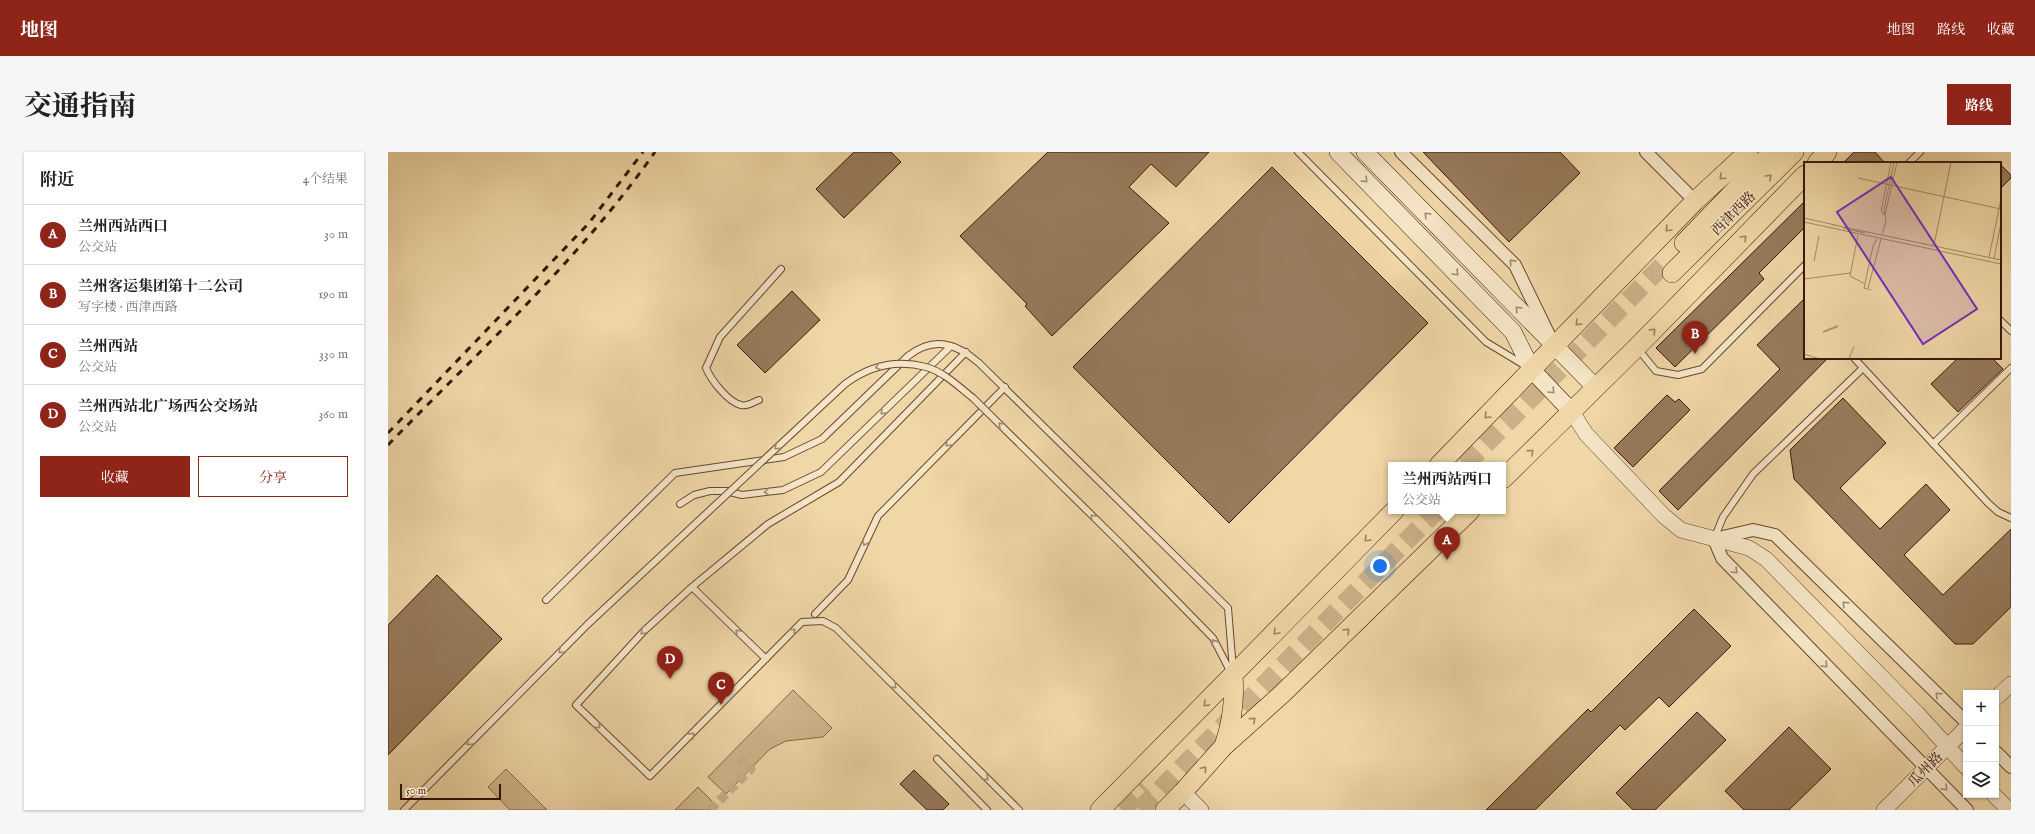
<!DOCTYPE html>
<html lang="zh">
<meta charset="utf-8">
<style>
body{margin:0;font-family:"IM FELL English","Noto Serif SC",serif;background:#f6f6f6;color:#222}
.controls{position:absolute;right:12px;bottom:12px;display:grid;overflow:hidden;border-radius:0px;box-shadow:0 1px 3px #0004}
.controls button{width:36px;height:36px;display:grid;place-items:center;padding:0;border:0;border-bottom:1px solid #e0e0e0;background:#fff;color:#222;font:20px sans-serif}
.scale{position:absolute;left:12px;bottom:10px;width:101px;box-sizing:border-box;padding-left:4px;border:2px solid #391809;border-top:0;font-size:11px;line-height:14px;white-space:nowrap;color:#391809;-webkit-text-stroke:3px #f5e5c6;paint-order:stroke}
.you{position:absolute;left:992px;top:414px;width:14px;height:14px;margin:-10px;border:3px solid #fff;border-radius:50%;background:#1a73e8;box-shadow:0 0 0 6px #1a73e833}
.badge{display:grid;place-items:center;width:26px;height:26px;border-radius:50%;background:#8f2418;color:#fff;font-size:13px;font-weight:700}
.pin{position:absolute;translate:-50% -33px;filter:drop-shadow(0 1px 2px #0008)}
.pin::after{content:'';position:absolute;top:21px;width:14px;height:12px;background:inherit;clip-path:polygon(0 0,100% 0,50% 100%)}
.popup{position:absolute;left:1000px;top:310px;width:118px;height:52px;box-sizing:border-box;display:grid;place-content:center;border-radius:0px;background:#fff;filter:drop-shadow(0 1px 3px #0005);font-size:13px;white-space:nowrap;color:#767676}
.popup b{font-size:15px;color:#222}
.popup::after{content:'';position:absolute;left:50%;top:100%;margin-left:-8px;border:8px solid transparent;border-top-color:#fff}
.list{margin:0;padding:0;list-style:none}
h2{display:flex;justify-content:space-between;align-items:center;height:52px;margin:0;padding:0 16px;font-size:17px}
h2 small{font-size:13px;font-weight:400;color:#767676}
.list li{display:grid;grid-template-columns:26px 1fr auto;gap:12px;align-items:center;box-sizing:border-box;height:60px;padding:0 16px;border-top:1px solid #e0e0e0}
.list b{display:block;font-size:15px;white-space:nowrap}
.list p{margin:0;font-size:13px;white-space:nowrap;color:#767676}
.list em{font-size:13px;font-style:normal;color:#767676}
.actions{display:flex;gap:8px;padding:12px 16px}
.actions a{flex:1;padding:9px 0;border:1px solid #8f2418;border-radius:0px;text-align:center;font-size:14px;color:#8f2418}
.actions .main{background:#8f2418;color:#fff}
.icon{flex:none;width:22px;height:22px;fill:none;stroke:currentColor;stroke-width:2;stroke-linecap:round;stroke-linejoin:round}
.map{position:relative;flex:none;width:1623px;height:658px;overflow:hidden;border-radius:0px}
header{display:flex;align-items:center;gap:24px;box-sizing:border-box;height:56px;padding:0 20px;background:#8f2418;color:#fff}
header strong{font-size:19px}
nav{display:flex;gap:22px;margin-inline-start:auto;font-size:14px}
.intro{display:flex;align-items:center;justify-content:space-between;box-sizing:border-box;height:96px;padding:0 24px}
h1{margin:0;font-size:28px}
.button{padding:10px 18px;border-radius:0px;background:#8f2418;color:#fff;font-size:14px;font-weight:700}
main{display:flex;gap:24px;padding:0 24px}
aside{flex:1;background:#fff;border-radius:0px;box-shadow:0 1px 3px #0004}
.map>svg:first-child{display:block}
</style>
<header>
<strong>地图</strong>
<nav><a>地图</a><a>路线</a><a>收藏</a></nav>
</header>
<div class="intro"><h1>交通指南</h1><a class="button">路线</a></div>
<main>
<aside>
<h2>附近<small>4个结果</small></h2>
<ul class="list">
<li><span class="badge">A</span><div><b>兰州西站西口</b><p>公交站</p></div><em>30 m</em></li>
<li><span class="badge">B</span><div><b>兰州客运集团第十二公司</b><p>写字楼 · 西津西路</p></div><em>190 m</em></li>
<li><span class="badge">C</span><div><b>兰州西站</b><p>公交站</p></div><em>330 m</em></li>
<li><span class="badge">D</span><div><b>兰州西站北广场西公交场站</b><p>公交站</p></div><em>360 m</em></li>
</ul>
<div class="actions"><a class="main">收藏</a><a>分享</a></div>
</aside>
<div class="map">
<svg width="1623" height="658" viewBox="0 0 1623 658">
<rect width="100%" height="100%" fill="#f0d7a8"/>
<filter id="stains"><feTurbulence type="fractalNoise" baseFrequency=".005" numOctaves="4"/><feColorMatrix values="0 0 0 0 .2 0 0 0 0 .09 0 0 0 0 .02 0 0 0 .5 -.17"/></filter>
<radialGradient id="worn" r=".72"><stop offset=".6" stop-color="#630" stop-opacity="0"/><stop offset="1" stop-color="#630" stop-opacity=".3"/></radialGradient>
<path fill="#d1b78d" stroke="#85684b" d="M405 538 444 576 435 585 398 589 382 597 338 642 320 625Z
M118 617 159 658H122L100 635Z
M310 635 327 652 321 658H287Z"/>
<path fill="#987b5c" stroke="#391809" d="M466 0H503L513 10 456 66 428 37Z
M660 0H821L788 35 763 12 741 35 781 71 664 184 637 154 639 152 572 84Z
M1035 0H1172L1192 21 1121 90Z
M1466 0H1487L1497 11H1455Z
M1612 12 1623 23V26L1612 37Z
M884 15 1040 171 841 371 685 215Z
M1417 49V75L1371 121 1376 127 1287 215 1268 196Z
M404 139 432 168 377 221 349 193Z
M1417 146V206H1440L1290 358 1271 339 1392 217 1369 193Z
M1570 206H1604L1615 217 1570 260 1543 232Z
M1279 243 1287 250 1291 247 1302 258 1245 315 1226 296Z
M1455 246 1498 291 1452 336 1492 377 1538 332 1562 358 1516 403 1555 443 1623 377V455L1585 492H1567L1406 327 1402 298Z
M49 423 114 487 0 603V473Z
M1306 457 1343 494 1281 555 1271 545 1237 578 1232 573 1147 658H1098L1200 557 1203 560Z
M1309 560 1338 588 1267 658H1245L1228 641Z
M1401 575 1443 617 1401 658H1356L1337 639Z
M526 618 561 652 555 658H539L512 632Z"/>
<g fill="none" stroke-linecap="round" stroke-linejoin="round">
<path stroke="#cbb188" stroke-width="9" stroke-dasharray="9 4.5" stroke-linecap="butt" d="M322 658 363 617 352 607"/>
<path stroke="#cbb188" stroke-width="19" stroke-dasharray="19 10" stroke-linecap="butt" d="M1077 313 1274 114
M734 658 757 635
M752 658 1048 359"/>
<g stroke="#674831" stroke-width="8">
<path id="service" d="M910 0 1098 190 1136 213
M1521 11 1532 0
M1612 168 1623 179
M1250 197 1268 219 1290 223 1314 217 1417 113
M1466 206 1600 351 1610 360 1623 366
M371 248C365 250 359 255 353 253 340 250 323 228 318 216L332 185 393 117
M1545 292 1623 216
M292 352 306 343 322 339H338L354 343 395 338 433 320 563 194
M1326 387 1335 365 1365 322 1475 216
M733 392 825 486 843 521
M304 435 380 372 451 330 578 200
M158 448 287 321 396 305 434 287 520 204C546 184 568 191 591 211L840 456 845 518
M427 462 460 428 490 364 617 235
M378 507 304 435 256 479 188 553 262 624 414 470 435 469 448 476 631 658
M549 607 599 658
M16 658 200 472"/>
</g>
<g stroke="#674831" stroke-width="14">
<path id="minor" d="M1013 0 1127 113 1161 183
M1258 0 1307 49
M1578 570 1387 383 1365 378 1326 387 1334 406 1579 658
M1608 600 1623 615"/>
</g>
<g stroke="#674831" stroke-width="16">
<path id="tertiary" d="M1184 260 1198 282 1276 364 1293 378 1361 396 1378 407 1529 561 1578 615
M1608 546 1623 532
M795 640 813 658
M1606 643 1621 658
M1496 658 1578 576"/>
</g>
<g stroke="#391809" stroke-width="18">
<path id="secondary" d="M950 0 1125 180 1144 218 1184 260
M977 0 1208 236"/>
</g>
<g stroke="#391809" stroke-width="20">
<path id="primary" d="M1429 11 1439 0
M1296 91 1384 0
M1284 121 1406 0
M1051 313 1307 49 1360 0
M1115 327 1249 195 1417 23
M836 594C844 571 847 549 845 524
M712 658 1006 359
M777 658 795 640 836 594 894 542 1082 359"/>
</g>
<use href="#service" stroke="#f5e5c6" stroke-width="6"/>
<use href="#minor" stroke="#f5e5c6" stroke-width="12"/>
<use href="#tertiary" stroke="#f5e5c6" stroke-width="15"/>
<use href="#secondary" stroke="#f5e5c6" stroke-width="17"/>
<use href="#primary" stroke="#f0d7a8" stroke-width="19"/>
<path stroke="#391809" stroke-width="3" stroke-dasharray="7 7" stroke-linecap="butt" d="M0 281 201 71 255 0
M0 293C91 199 192 107 267 0"/>
<g stroke="#674831" stroke-width="8" stroke-linecap="butt">
<path id="service-bridge" d="M200 472 457 232C481 214 508 207 538 215 556 220 571 235 585 246L733 392"/>
</g>
<use href="#service-bridge" stroke="#f5e5c6" stroke-width="6"/>
</g>
<defs><path id="oneway-chevron" d="M-2-3.5L2.5 0L-2 3.5" fill="none" stroke-width="1.6" stroke-linecap="round" stroke-linejoin="round"/></defs>
<g stroke="#9e8160">
<use href="#oneway-chevron" transform="translate(1334 25) rotate(137)"/>
<use href="#oneway-chevron" transform="translate(1381 25) rotate(-45)"/>
<use href="#oneway-chevron" transform="translate(1280 77) rotate(134)"/>
<use href="#oneway-chevron" transform="translate(1356 86) rotate(-46)"/>
<use href="#oneway-chevron" transform="translate(1190 171) rotate(134)"/>
<use href="#oneway-chevron" transform="translate(1265 179) rotate(-46)"/>
<use href="#oneway-chevron" transform="translate(1099 264) rotate(134)"/>
<use href="#oneway-chevron" transform="translate(1143 300) rotate(-44)"/>
<use href="#oneway-chevron" transform="translate(979 387) rotate(134)"/>
<use href="#oneway-chevron" transform="translate(959 479) rotate(-44)"/>
<use href="#oneway-chevron" transform="translate(888 480) rotate(134)"/>
<use href="#oneway-chevron" transform="translate(818 552) rotate(135)"/>
<use href="#oneway-chevron" transform="translate(865 568) rotate(-42)"/>
<use href="#oneway-chevron" transform="translate(816 617) rotate(-49)"/>
</g>
<g stroke="#a08971">
<use href="#oneway-chevron" transform="translate(977 28) rotate(46)"/>
<use href="#oneway-chevron" transform="translate(1039 63) rotate(-134)"/>
<use href="#oneway-chevron" transform="translate(1124 110) rotate(-132)"/>
<use href="#oneway-chevron" transform="translate(1068 121) rotate(46)"/>
<use href="#oneway-chevron" transform="translate(1130 157) rotate(-134)"/>
<use href="#oneway-chevron" transform="translate(490 215) rotate(164)"/>
<use href="#oneway-chevron" transform="translate(1164 239) rotate(46)"/>
<use href="#oneway-chevron" transform="translate(495 260) rotate(136)"/>
<use href="#oneway-chevron" transform="translate(613 273) rotate(-135)"/>
<use href="#oneway-chevron" transform="translate(560 292) rotate(134)"/>
<use href="#oneway-chevron" transform="translate(389 295) rotate(137)"/>
<use href="#oneway-chevron" transform="translate(379 340) rotate(173)"/>
<use href="#oneway-chevron" transform="translate(705 365) rotate(-135)"/>
<use href="#oneway-chevron" transform="translate(477 391) rotate(116)"/>
<use href="#oneway-chevron" transform="translate(1347 419) rotate(46)"/>
<use href="#oneway-chevron" transform="translate(1457 452) rotate(-136)"/>
<use href="#oneway-chevron" transform="translate(405 479) rotate(-46)"/>
<use href="#oneway-chevron" transform="translate(255 480) rotate(135)"/>
<use href="#oneway-chevron" transform="translate(350 480) rotate(-136)"/>
<use href="#oneway-chevron" transform="translate(826 490) rotate(-122)"/>
<use href="#oneway-chevron" transform="translate(173 499) rotate(135)"/>
<use href="#oneway-chevron" transform="translate(1437 513) rotate(46)"/>
<use href="#oneway-chevron" transform="translate(506 534) rotate(45)"/>
<use href="#oneway-chevron" transform="translate(1550 543) rotate(-136)"/>
<use href="#oneway-chevron" transform="translate(210 574) rotate(44)"/>
<use href="#oneway-chevron" transform="translate(304 583) rotate(-45)"/>
<use href="#oneway-chevron" transform="translate(81 591) rotate(135)"/>
<use href="#oneway-chevron" transform="translate(598 626) rotate(45)"/>
<use href="#oneway-chevron" transform="translate(1557 636) rotate(45)"/>
</g>
<g text-anchor="middle" stroke-width="3" stroke-linejoin="round" paint-order="stroke">
<g font-size="14" fill="#391809" stroke="#f5e5c6">
<text transform="translate(1345 61) rotate(-45)" y="5">西津西路</text>
<text transform="translate(1537 617) rotate(-45)" y="5">瓜州路</text>
</g>
</g>
<g transform="translate(1416 10)">
<rect width="197" height="197" fill="#f0d7a8"/>
<path fill="none" stroke="#b29672" stroke-width="2" d="M19 170 34 164"/>
<path fill="none" stroke="#a78b68" stroke-width="1" d="M54 16 197 47M80 53 77 49 87 0M81 53 93 0M0 56 31 63M0 60 197 102M30 63 197 98M39 66 61 71M78 72 82 59 80 48 90 0M54 73 46 114 61 122M130 83 147 0M185 95 197 37M190 97 197 61M10 99 15 74M0 117 46 111M64 126 77 77M67 128 60 126 69 84 73 77M0 192 16 197M45 197 50 184"/>
<path fill="#7b2cbf" fill-opacity="0.15" stroke="#7b2cbf" stroke-width="2" d="M87 15 173 147 119 182 33 50Z"/>
<rect width="197" height="197" fill="none" stroke="#391809" stroke-width="2"/>
</g>
<rect width="100%" height="100%" filter="url(#stains)"/>
<rect width="100%" height="100%" fill="url(#worn)"/>
</svg>
<div class="controls">
<button>+</button>
<button>−</button>
<button><svg class="icon" aria-label="layers" viewBox="0 0 24 24"><path d="M12 4l9 5-9 5-9-5zM3 14l9 5 9-5"/></svg></button>
</div>
<div class="scale">50 m</div>
<div class="you"></div>
<div class="pin badge" style="left:1059px;top:408px">A</div>
<div class="popup"><b>兰州西站西口</b>公交站</div>
<div class="pin badge" style="left:1307px;top:202px">B</div>
<div class="pin badge" style="left:333px;top:553px">C</div>
<div class="pin badge" style="left:282px;top:527px">D</div>
</div>
</main>
